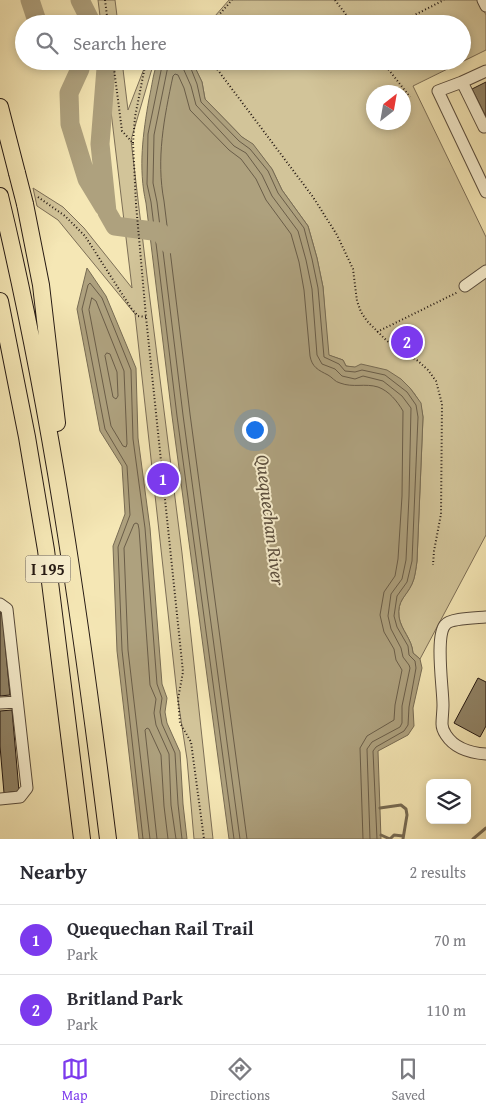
<!DOCTYPE html>
<style>
body{margin:0;font-family:"Gentium Book Plus",serif;background:#f2f2f3;color:#2b2b33}
.controls{position:absolute;right:15px;bottom:15px;display:grid;overflow:hidden;border-radius:8px;box-shadow:0 2px 8px #0003}
.controls button{width:45px;height:45px;display:grid;place-items:center;padding:0;border:0;border-bottom:1px solid #e1e1e2;background:#fff;color:#2b2b33;font:25px sans-serif}
.compass{position:absolute;left:366px;top:85px;width:45px;height:45px;border-radius:50%;background:#fff;box-shadow:0 2px 8px #0003;rotate:31deg}
.you{position:absolute;left:254px;top:429px;width:18px;height:18px;margin:-12px;border:4px solid #fff;border-radius:50%;background:#1a73e8;box-shadow:0 0 0 8px #1a73e833}
.badge{display:grid;place-items:center;width:32px;height:32px;border-radius:50%;background:#7c3aed;color:#fff;font-size:16px;font-weight:700}
.pin{position:absolute;translate:-50% -50%;border:2px solid #fff;box-shadow:0 1px 5px #0006}
.list{margin:0;padding:0;list-style:none}
h2{display:flex;justify-content:space-between;align-items:center;height:65px;margin:0;padding:0 20px;font-size:21px}
h2 small{font-size:16px;font-weight:400;color:#7c7c81}
.list li{display:grid;grid-template-columns:32px 1fr auto;gap:15px;align-items:center;box-sizing:border-box;height:70px;padding:0 20px;border-top:1px solid #e1e1e2}
.list b{display:block;font-size:19px;white-space:nowrap}
.list p{margin:0;font-size:16px;white-space:nowrap;color:#7c7c81}
.list em{font-size:16px;font-style:normal;color:#7c7c81}
.icon{flex:none;width:28px;height:28px;fill:none;stroke:currentColor;stroke-width:2;stroke-linecap:round;stroke-linejoin:round}
.map{position:relative;flex:none;width:486px;height:839px;overflow:hidden}
.search{position:absolute;background:#fff;box-shadow:0 2px 8px #0003;left:15px;right:15px;top:15px;height:55px;display:flex;align-items:center;gap:12px;box-sizing:border-box;padding:0 18px;border-radius:28px;color:#7c7c81;font-size:19px}
.sheet{height:205px;background:#fff}
nav{display:flex;justify-content:space-around;align-items:center;box-sizing:border-box;height:70px;border-top:1px solid #e1e1e2;background:#fff;font-size:14px;color:#7c7c81}
nav a{display:grid;justify-items:center;gap:2px}
nav .on{color:#7c3aed}
.map>svg:first-child{display:block}
</style>
<div class="map">
<svg width="486" height="839" viewBox="0 0 486 839">
<rect width="100%" height="100%" fill="#f5e7b5"/>
<filter id="stains"><feTurbulence type="fractalNoise" baseFrequency=".004" numOctaves="4"/><feColorMatrix values="0 0 0 0 .2 0 0 0 0 .09 0 0 0 0 .02 0 0 0 .5 -.17"/></filter>
<radialGradient id="worn" r=".72"><stop offset=".6" stop-color="#630" stop-opacity="0"/><stop offset="1" stop-color="#630" stop-opacity=".3"/></radialGradient>
<path fill="#d2c499" stroke="#7c6e56" fill-rule="evenodd" d="M98 0H115L118 24H101Z
M229 0H479L486 15V50L413 86 486 237V535L420 659 413 653C412 639 401 630 399 617 397 600 406 597 412 584 415 578 416 568 417 561L423 417C418 376 380 372 346 366L343 360 328 355 323 287 317 258 308 226 282 190 272 169 253 145 242 137 205 99 202 82 193 64 194 61H462V24H208ZM374 92H404V122H374Z
M105 61H122L128 110 147 61H155L151 72 131 140 147 276 182 553 213 839H194L187 759 177 694 135 314 58 220 37 206 33 188 63 207 84 228 132 288Z"/>
<path fill="#aea17e" stroke="#776b53" d="M158 61H192L202 82 205 99 242 137 253 144 272 169 282 190 308 226 317 258 323 287 329 355 343 360 346 366 355 367 361 364 387 370 401 379 410 388 421 403 423 417 417 561C416 568 415 578 412 584 406 597 397 600 399 617 401 630 412 639 413 653L420 659 422 668 413 708 414 726 408 735 378 751 381 839H229L172 416 146 203C138 168 143 133 149 99 152 86 153 73 158 61Z
M87 268 106 296 136 368 138 438 150 528 162 684 167 698 165 712 167 723 180 752 183 804 187 839H139L117 651 113 546 125 514 122 466 100 431 77 309Z"/>
<g fill="none" stroke-linecap="round" stroke-linejoin="round">
<path stroke="#6a5d48" stroke-width="1" d="M163 61 148 134 147 184 151 202 177 416 234 839
M169 61 154 135 153 183 157 202 183 415 240 839
M182 61 183 68 191 86 196 105 234 146 246 153 262 175 272 196 298 231 306 260 312 289 317 355 322 364 335 369 342 376 355 379 363 376 383 381 402 396 411 408 409 496 406 560 402 579 391 594 388 616 391 629 401 648 403 657 409 665 410 668 402 706V723L400 727 372 742 367 749 370 839
M188 61 197 84 201 102 239 141 250 149 268 171 278 193 304 228 312 259 318 288 324 357 339 364 345 371 355 372 362 370 385 375 407 392 416 405 418 417 412 561 407 582 397 596 394 616 397 627 408 646 409 655 415 661 416 668 409 707 408 725 404 731 376 747 373 751 377 839
M92 298 96 301 124 371 127 444 126 447 123 446 111 426 89 310Z
M107 353 110 354 117 372 118 396 116 399 113 397 105 356Z
M143 839 122 650 118 547 130 515 127 466 105 429 82 309 88 285 90 283 102 298 131 370 133 439 145 528 157 684 162 698 160 712 162 724 175 753 178 804 182 839
M150 839 128 650 124 548 134 524 136 523 138 524 139 529 150 685 156 699 154 713 156 725 169 754 171 805 176 839
M157 839 145 730 147 728 149 729 161 755 164 806 168 839
M247 839 190 414 164 201C156 159 164 118 173 76L175 74 178 75 184 88 190 110 229 150 241 159 256 179 266 200 291 234 299 262 304 290 310 356C312 367 318 370 328 375 332 377 335 382 340 383 353 388 365 383 378 387 389 391 397 401 403 411L402 496 398 559 395 576 384 592 380 615 384 632 394 649 396 660 402 670 395 705 394 720 367 736 360 748 363 839"/>
<path stroke="#776b53" stroke-width="3" d="M380 808 401 805 406 809 407 815 403 839
M381 835 390 839 394 835 403 836
M473 839 486 828"/>
<path stroke="#aea17e" stroke-width="19" d="M30 0 38 24
M80 0 92 24
M78 61 80 69 69 93 70 124 87 179 104 207
M104 61 106 68 100 144 107 212 115 226 160 232 169 244"/>
</g>
<path fill="#918467" stroke="#251913" d="M393 61H410L411 63 397 69Z
M486 82V117L472 89Z
M2 612 10 695 0 696V613Z
M478 678 486 682V726L480 737 454 723Z
M12 710 19 791 4 793 0 746V711Z"/>
<g fill="none" stroke-linecap="round" stroke-linejoin="round">
<g stroke="#594c3c" stroke-width="13">
<path id="minor" d="M483 0 486 6
M462 82 486 71
M486 126 484 127 462 82 438 91 486 192
M465 286 486 271
M0 604 7 609 27 788 20 797 0 799
M486 617C477 618 450 618 445 625 435 637 443 688 443 705 443 711 442 718 442 724 442 728 444 732 446 735 455 749 471 753 486 754
M0 703 17 702"/>
</g>
<g stroke="#251913" stroke-width="18">
<path id="highway" d="M0 107 17 173
M0 196C51 407 81 623 108 839
M25 204 41 285 57 423
M0 301 27 437 46 550 82 839"/>
</g>
<path stroke="#251913" stroke-width="2" stroke-dasharray="1 2.5" stroke-linecap="butt" d="M105 0 108 24
M335 0 353 24
M380 19 382 24
M211 24 232 0
M397 24 444 0
M113 61 122 131 133 143 136 204 146 317 183 672 178 699 180 723 191 742 204 839
M211 61 313 197 337 235 353 269 357 301 361 312 367 321 387 341 418 361 428 370 436 381 442 404 441 514 434 551 433 565
M382 61 410 97
M133 143 135 117 146 61
M38 197 65 216 85 236 131 308 138 316 146 317
M377 332 458 292"/>
<use href="#minor" stroke="#f8efcf" stroke-width="11"/>
<use href="#highway" stroke="#f5e7b5" stroke-width="16"/>
<g stroke="#251913" stroke-width="18" stroke-linecap="butt">
<path id="highway-bridge" d="M17 173 25 204"/>
</g>
<use href="#highway-bridge" stroke="#f5e7b5" stroke-width="16"/>
</g>
<g text-anchor="middle" stroke-width="4" stroke-linejoin="round" paint-order="stroke">
<rect fill="#f8efcf" stroke="#64594b" stroke-width="1" x="25.5" y="555.5" width="45" height="27" rx="4"/>
<g font-size="16" font-weight="bold" fill="#251913">
<text x="48" y="575">I 195</text>
</g>
<g font-size="19" font-style="italic" fill="#5c4f3e" stroke="#f8efcf">
<text transform="translate(271 520) rotate(83)" y="7">Quequechan River</text>
</g>
</g>
<rect width="100%" height="100%" filter="url(#stains)"/>
<rect width="100%" height="100%" fill="url(#worn)"/>
</svg>
<div class="controls">
<button><svg class="icon" aria-label="layers" viewBox="0 0 24 24"><path d="M12 4l9 5-9 5-9-5zM3 14l9 5 9-5"/></svg></button>
</div>
<svg class="compass" viewBox="-18 -18 36 36"><path d="M0-13l5 13h-10z" fill="#e53935"/><path d="M0 13l5-13h-10z" fill="#7c7c81"/></svg>
<div class="you"></div>
<div class="pin badge" style="left:163px;top:479px">1</div>
<div class="pin badge" style="left:407px;top:342px">2</div>
<div class="search"><svg class="icon" aria-label="search" viewBox="0 0 24 24"><circle cx="10" cy="10" r="6"/><path d="M15 15l6 6"/></svg>Search here</div>
</div>
<section class="sheet">
<h2>Nearby<small>2 results</small></h2>
<ul class="list">
<li><span class="badge">1</span><div><b>Quequechan Rail Trail</b><p>Park</p></div><em>70 m</em></li>
<li><span class="badge">2</span><div><b>Britland Park</b><p>Park</p></div><em>110 m</em></li>
</ul>
</section>
<nav>
<a class="on"><svg class="icon" aria-label="map" viewBox="0 0 24 24"><path d="M3 6l6-2 6 2 6-2v14l-6 2-6-2-6 2zM9 4v14M15 6v14"/></svg>Map</a>
<a><svg class="icon" aria-label="directions" viewBox="0 0 24 24"><path d="M12 3l9 9-9 9-9-9zM9 14v-3h6M13 9l2 2-2 2"/></svg>Directions</a>
<a><svg class="icon" aria-label="saved" viewBox="0 0 24 24"><path d="M7 4h10v16l-5-4-5 4z"/></svg>Saved</a>
</nav>
